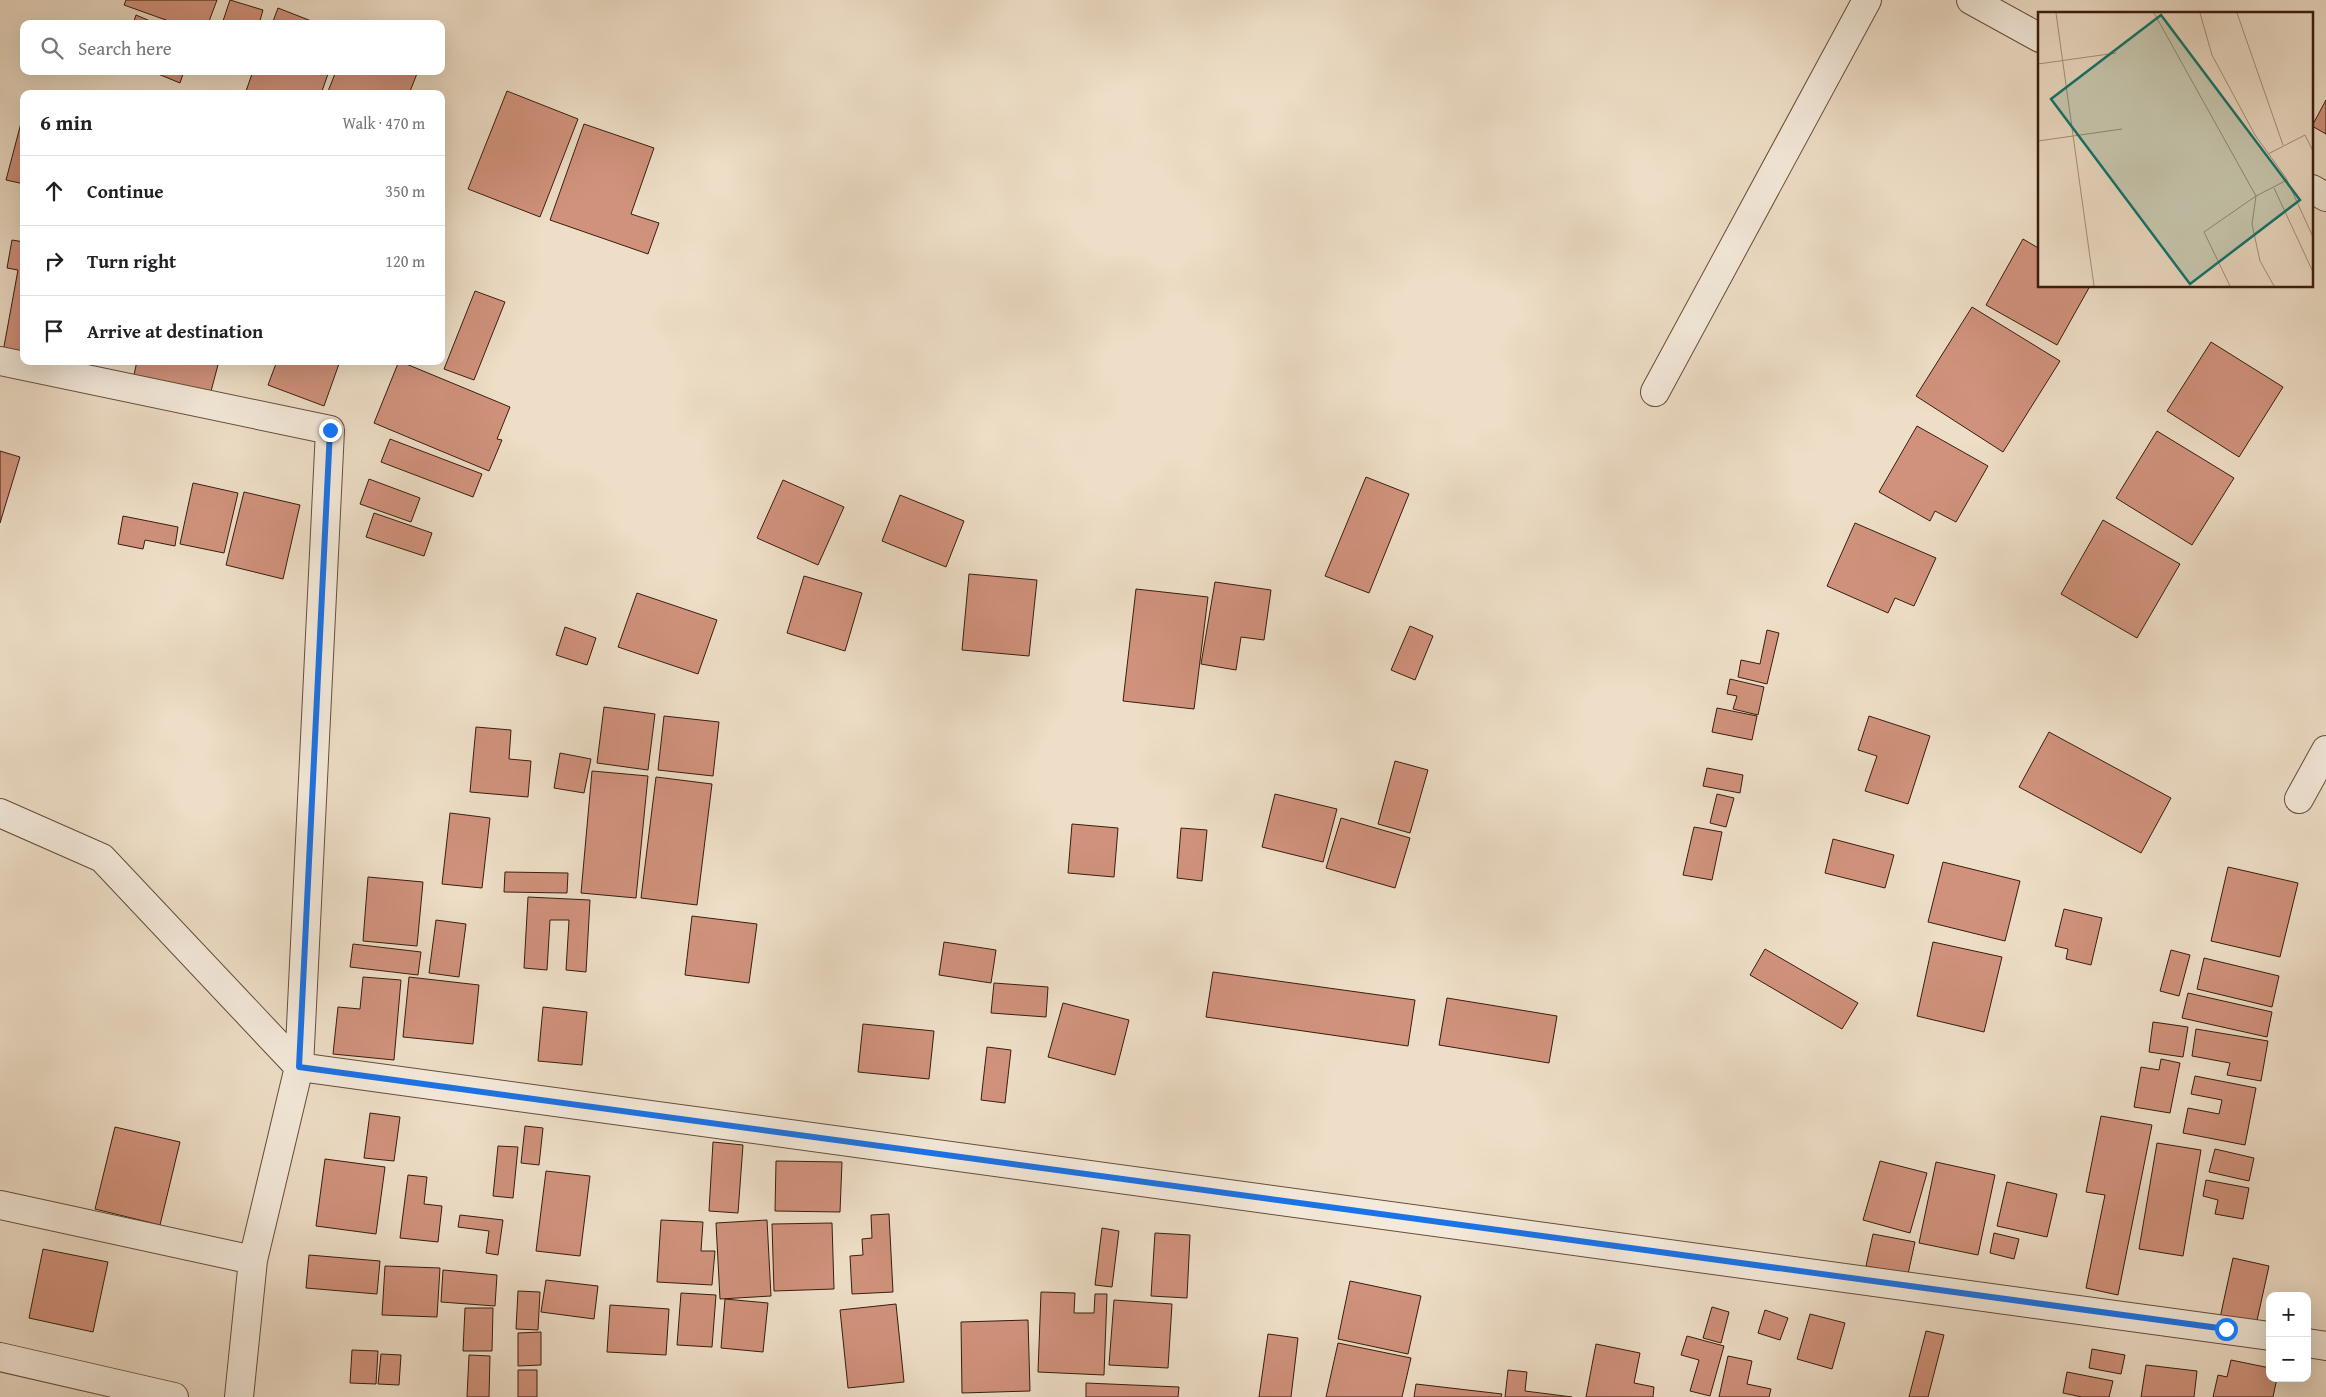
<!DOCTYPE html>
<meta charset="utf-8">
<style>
body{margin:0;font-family:"Gentium Book Plus",serif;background:#f6f6f6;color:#202124}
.controls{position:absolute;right:15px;bottom:15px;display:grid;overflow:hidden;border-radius:10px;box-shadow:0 5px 20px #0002}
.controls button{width:45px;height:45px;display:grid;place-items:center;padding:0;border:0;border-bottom:1px solid #e0e0e0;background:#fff;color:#202124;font:25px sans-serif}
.stop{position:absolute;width:15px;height:15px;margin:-11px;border:4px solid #1a73e8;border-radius:50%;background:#fff}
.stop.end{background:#1a73e8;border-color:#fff;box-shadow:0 1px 5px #0008}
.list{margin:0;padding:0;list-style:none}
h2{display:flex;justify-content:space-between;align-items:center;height:65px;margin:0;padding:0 20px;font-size:21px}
h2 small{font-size:16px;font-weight:400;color:#757577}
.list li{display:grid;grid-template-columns:32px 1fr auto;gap:15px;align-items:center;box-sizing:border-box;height:70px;padding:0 20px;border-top:1px solid #e0e0e0}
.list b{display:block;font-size:19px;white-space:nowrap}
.list em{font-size:16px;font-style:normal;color:#757577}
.icon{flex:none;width:28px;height:28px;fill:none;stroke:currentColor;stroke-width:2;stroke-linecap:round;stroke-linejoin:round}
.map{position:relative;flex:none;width:2326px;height:1397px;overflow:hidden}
.search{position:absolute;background:#fff;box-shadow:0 5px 20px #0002;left:20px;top:20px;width:425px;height:55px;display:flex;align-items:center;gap:12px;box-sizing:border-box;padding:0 18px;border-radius:10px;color:#757577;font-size:19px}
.panel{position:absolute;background:#fff;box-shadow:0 5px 20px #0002;left:20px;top:90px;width:425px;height:275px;border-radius:10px}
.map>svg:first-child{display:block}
</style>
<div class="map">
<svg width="2326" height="1397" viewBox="0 0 2326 1397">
<rect width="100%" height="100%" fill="#eedec7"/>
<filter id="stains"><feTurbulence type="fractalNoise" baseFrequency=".004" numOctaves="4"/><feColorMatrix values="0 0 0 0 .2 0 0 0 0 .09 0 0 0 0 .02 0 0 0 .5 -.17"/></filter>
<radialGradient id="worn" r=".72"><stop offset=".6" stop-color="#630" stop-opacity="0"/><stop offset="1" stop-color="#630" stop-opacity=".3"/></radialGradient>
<path fill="#d0927c" stroke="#381d0c" d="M126 0H217L208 24H177L124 5Z
M230 0 263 10 259 24H222Z
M278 8 319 24H272Z
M136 15 157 24H133Z
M151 71H184L180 83Z
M253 71H329L321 94H245Z
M336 71H418L409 94H327Z
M507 91 578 119 540 217 468 189Z
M2326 100V134L2312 126Z
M21 123 24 124V184L6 180Z
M584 124 654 148 631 214 659 223 648 254 550 220Z
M2023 239 2040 249V286H2090L2057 345 1986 305Z
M12 240 24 242V356L3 352 18 270 7 268Z
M475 291 505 302 474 380 444 369Z
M1972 307 2060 361 2003 452 1916 396Z
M2211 342 2283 387 2239 457 2167 411Z
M137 361H219L210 395 134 375Z
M277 361H340L324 406 268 385Z
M399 361 510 407 497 439 502 440 489 471 374 423Z
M1917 426 1988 466 1956 522 1935 511 1930 521 1879 492Z
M2157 431 2234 478 2192 545 2116 498Z
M390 439 482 474 473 497 381 462Z
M0 451 20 457 0 523Z
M1366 477 1409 494 1369 593 1325 576Z
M369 479 420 498 411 522 360 504Z
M783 480 844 507 818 565 757 538Z
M193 483 238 493 224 553 180 544Z
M244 492 300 505 283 579 226 565Z
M900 495 964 521 946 567 882 541Z
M374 513 432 533 424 556 366 537Z
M123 516 178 527 175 546 145 540 143 549 118 544Z
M2103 520 2180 564 2137 638 2061 594Z
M1855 523 1936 558 1914 606 1895 598 1888 613 1827 586Z
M969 574 1037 580 1029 656 962 650Z
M804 576 862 593 845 651 787 633Z
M1215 582 1271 590 1264 640 1241 637 1236 670 1201 664Z
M1136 589 1208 597 1194 709 1123 701Z
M637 593 717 620 698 674 618 647Z
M1410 626 1433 636 1415 680 1391 670Z
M565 627 596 638 587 665 556 655Z
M1767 630 1779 633 1767 684 1738 677 1741 660 1760 664Z
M1730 679 1764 687 1758 715 1733 709 1737 696 1727 694Z
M604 707 655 714 648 770 597 763Z
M1717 708 1757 716 1752 740 1712 732Z
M664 716 719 722 713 776 658 770Z
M1869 716 1930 736 1908 804 1865 791 1877 756 1858 750Z
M476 727 511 730 509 759 531 761 528 797 470 792Z
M2049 732 2171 798 2141 853 2019 787Z
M560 753 591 759 584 793 554 788Z
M1395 761 1428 770 1410 833 1378 824Z
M1707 768 1743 775 1740 793 1703 786Z
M592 771 648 776 636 898 581 893Z
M656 777 712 784 697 905 641 898Z
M1275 794 1337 809 1323 862 1262 847Z
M1717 794 1734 798 1726 827 1710 823Z
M450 813 490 818 482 888 442 884Z
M1341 818 1410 838 1395 888 1326 868Z
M1072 824 1118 828 1114 877 1068 873Z
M1694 827 1722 832 1712 880 1683 875Z
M1181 828 1207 830 1202 881 1177 878Z
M1833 839 1894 855 1885 888 1825 873Z
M1943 862 2020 881 2005 941 1928 922Z
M2228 867 2298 883 2280 957 2211 941Z
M505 872 568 873 567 893 504 892Z
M368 877 423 882 417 946 363 941Z
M528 897 590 900 586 972 566 970 569 920H550L547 970 524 968Z
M2064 909 2102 918 2091 965 2066 959 2068 949 2055 946Z
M692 916 757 924 749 983 685 975Z
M436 920 466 924 459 977 429 973Z
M944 942 996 950 991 983 939 975Z
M1933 942 2002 957 1984 1032 1917 1016Z
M353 944 421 952 418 975 350 967Z
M1765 949 1858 1003 1842 1029 1750 975Z
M2171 950 2190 955 2179 996 2160 991Z
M2204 958 2279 976 2272 1007 2197 989Z
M1213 972 1415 1000 1408 1046 1206 1017Z
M363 977 401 980 394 1060 333 1054 338 1007 360 1009Z
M409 977 479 985 473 1044 403 1037Z
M994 983 1048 987 1046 1017 991 1013Z
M2188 993 2272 1012 2267 1037 2182 1018Z
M1447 998 1557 1016 1549 1063 1439 1045Z
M1063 1003 1129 1020 1115 1075 1048 1057Z
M543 1007 587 1012 582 1065 538 1061Z
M2153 1022 2188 1027 2183 1057 2149 1052Z
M863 1024 934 1031 929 1079 858 1072Z
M2196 1029 2268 1041 2261 1081 2227 1075 2230 1063 2192 1056Z
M987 1047 1011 1050 1005 1103 981 1100Z
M2161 1059 2180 1063 2170 1113 2134 1107 2141 1067 2159 1070Z
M2195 1076 2256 1088 2245 1145 2183 1133 2188 1108 2219 1114 2222 1100 2191 1094Z
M370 1113 400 1117 394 1161 364 1158Z
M2101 1116 2152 1125 2118 1295 2086 1288 2105 1195 2086 1192Z
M525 1126 543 1128 539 1165 521 1163Z
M115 1127 180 1142 160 1225 95 1209Z
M713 1142 743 1145 738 1213 709 1211Z
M2157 1143 2201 1150 2183 1256 2139 1249Z
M498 1146 518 1147 513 1198 493 1196Z
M2215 1149 2254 1158 2249 1181 2209 1172Z
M325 1159 385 1167 376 1234 316 1226Z
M776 1161 842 1162 840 1212 775 1211Z
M1880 1161 1927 1173 1910 1233 1863 1220Z
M1936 1162 1995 1175 1978 1255 1919 1243Z
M546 1171 590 1176 580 1256 536 1251Z
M408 1175 427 1177 424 1204 442 1206 438 1242 400 1238Z
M2206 1180 2249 1188 2243 1219 2215 1214 2218 1200 2203 1196Z
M2007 1182 2057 1194 2047 1237 1997 1226Z
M889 1214 893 1292 852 1294 850 1256 863 1255 862 1239 872 1238 871 1215Z
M460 1215 503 1220 498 1255 486 1253 489 1231 458 1227Z
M661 1220 703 1222 701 1251H715L712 1285 657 1282Z
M767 1220 771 1296 720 1299 716 1223Z
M832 1223 834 1289 774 1291 772 1224Z
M1102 1228 1119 1231 1112 1287 1095 1285Z
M1155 1233 1190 1235 1187 1298 1151 1296Z
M1994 1233 2019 1239 2014 1259 1990 1253Z
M1873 1234 1915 1242 1908 1274 1866 1266Z
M43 1249 108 1262 93 1332 29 1318Z
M309 1255 380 1261 377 1294 306 1288Z
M2233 1258 2269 1266 2256 1325 2220 1318Z
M385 1266 440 1268 437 1317 382 1315Z
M443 1270 497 1275 495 1306 441 1302Z
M546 1280 598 1286 594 1319 541 1312Z
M1350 1281 1421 1296 1408 1354 1338 1339Z
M518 1291 540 1292 538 1330 516 1329Z
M1041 1292 1075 1293 1074 1313H1094L1095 1294H1107L1104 1375 1038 1372Z
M681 1293 716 1295 712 1347 677 1345Z
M725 1299 768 1303 763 1352 721 1348Z
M1114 1300 1172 1304 1168 1368 1109 1365Z
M896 1304 904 1382 848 1388 840 1310Z
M610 1305 669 1309 666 1355 607 1352Z
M1712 1307 1729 1312 1721 1343 1703 1338Z
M465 1308H493L492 1351H463Z
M1765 1310 1788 1318 1780 1340 1758 1333Z
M1810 1314 1845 1323 1832 1369 1797 1359Z
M1028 1320 1030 1391 962 1393 961 1322Z
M1926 1331 1944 1335 1928 1397H1909Z
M541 1332V1365L518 1366V1333Z
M1268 1334 1298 1338 1291 1397H1259Z
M1687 1336 1724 1346 1710 1396 1690 1391 1699 1360 1681 1355Z
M1338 1343 1411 1358 1402 1397H1326Z
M1596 1344 1640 1353 1634 1383 1654 1387 1653 1397H1586Z
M2092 1349 2125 1355 2121 1374 2089 1368Z
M352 1350 378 1351 376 1384 350 1383Z
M381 1354 401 1355 399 1385 378 1384Z
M469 1355 490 1356 489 1397H467Z
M1728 1356 1752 1361 1747 1384 1771 1389 1769 1397H1719Z
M2231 1360 2270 1368V1378H2277L2273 1397H2213L2218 1375 2227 1377Z
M2146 1365 2197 1371 2194 1397H2141Z
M518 1370H537V1397H518Z
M1508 1370 1527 1372 1525 1391 1572 1397H1505Z
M2067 1372 2113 1381 2109 1397H2082L2063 1393Z
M1086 1383 1179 1387 1178 1397H1086Z
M1416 1384 1502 1394 1501 1397H1414Z"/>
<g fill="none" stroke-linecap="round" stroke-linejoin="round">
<g stroke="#664d3b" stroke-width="30">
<path id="minor" d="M1971 0 2040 38
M2312 189 2326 197
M0 361 330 430 299 1067 253 1260 239 1397
M1655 392 1867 0
M2299 799 2326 750
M0 813 102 858 299 1067 2270 1336
M0 1205 253 1260
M2307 1343 2326 1346
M0 1357 174 1397"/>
</g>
<use href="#minor" stroke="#f4eadb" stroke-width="28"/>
</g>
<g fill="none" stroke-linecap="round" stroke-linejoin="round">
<path stroke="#1a73e8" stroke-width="6" d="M330 430 299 1067 2226 1329"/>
</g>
<g transform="translate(2038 12)">
<rect width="275" height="275" fill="#eedec7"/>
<path fill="none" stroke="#a5917c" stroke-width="1" d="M18 1 56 274M116 1 218 184 214 212 222 249 236 274M162 1 174 43 217 123 248 166 275 225M199 1 245 133M0 52 78 41M0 129 84 117M230 142 267 123 275 139M236 176 275 260M192 274 166 220 218 184 249 168"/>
<path fill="#0f766e" fill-opacity="0.15" stroke="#0f766e" stroke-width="2.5" d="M123 3 262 188 152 272 13 87Z"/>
<rect width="275" height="275" fill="none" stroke="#381d0c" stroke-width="2.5"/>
</g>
<rect width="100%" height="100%" filter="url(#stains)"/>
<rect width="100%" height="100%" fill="url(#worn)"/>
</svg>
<div class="controls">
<button>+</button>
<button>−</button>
</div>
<div class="stop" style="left:2226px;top:1329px"></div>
<div class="stop end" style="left:330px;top:430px"></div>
<div class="search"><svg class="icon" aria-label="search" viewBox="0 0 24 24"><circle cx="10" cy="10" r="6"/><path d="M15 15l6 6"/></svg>Search here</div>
<section class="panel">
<h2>6 min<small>Walk · 470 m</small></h2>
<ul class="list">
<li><svg class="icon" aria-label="ahead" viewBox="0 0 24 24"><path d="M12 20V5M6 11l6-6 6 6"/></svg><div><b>Continue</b></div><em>350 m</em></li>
<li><svg class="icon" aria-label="right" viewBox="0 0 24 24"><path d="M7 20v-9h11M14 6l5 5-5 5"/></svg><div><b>Turn right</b></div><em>120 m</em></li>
<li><svg class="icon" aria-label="arrive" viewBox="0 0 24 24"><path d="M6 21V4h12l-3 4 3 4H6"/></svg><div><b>Arrive at destination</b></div></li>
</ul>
</section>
</div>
